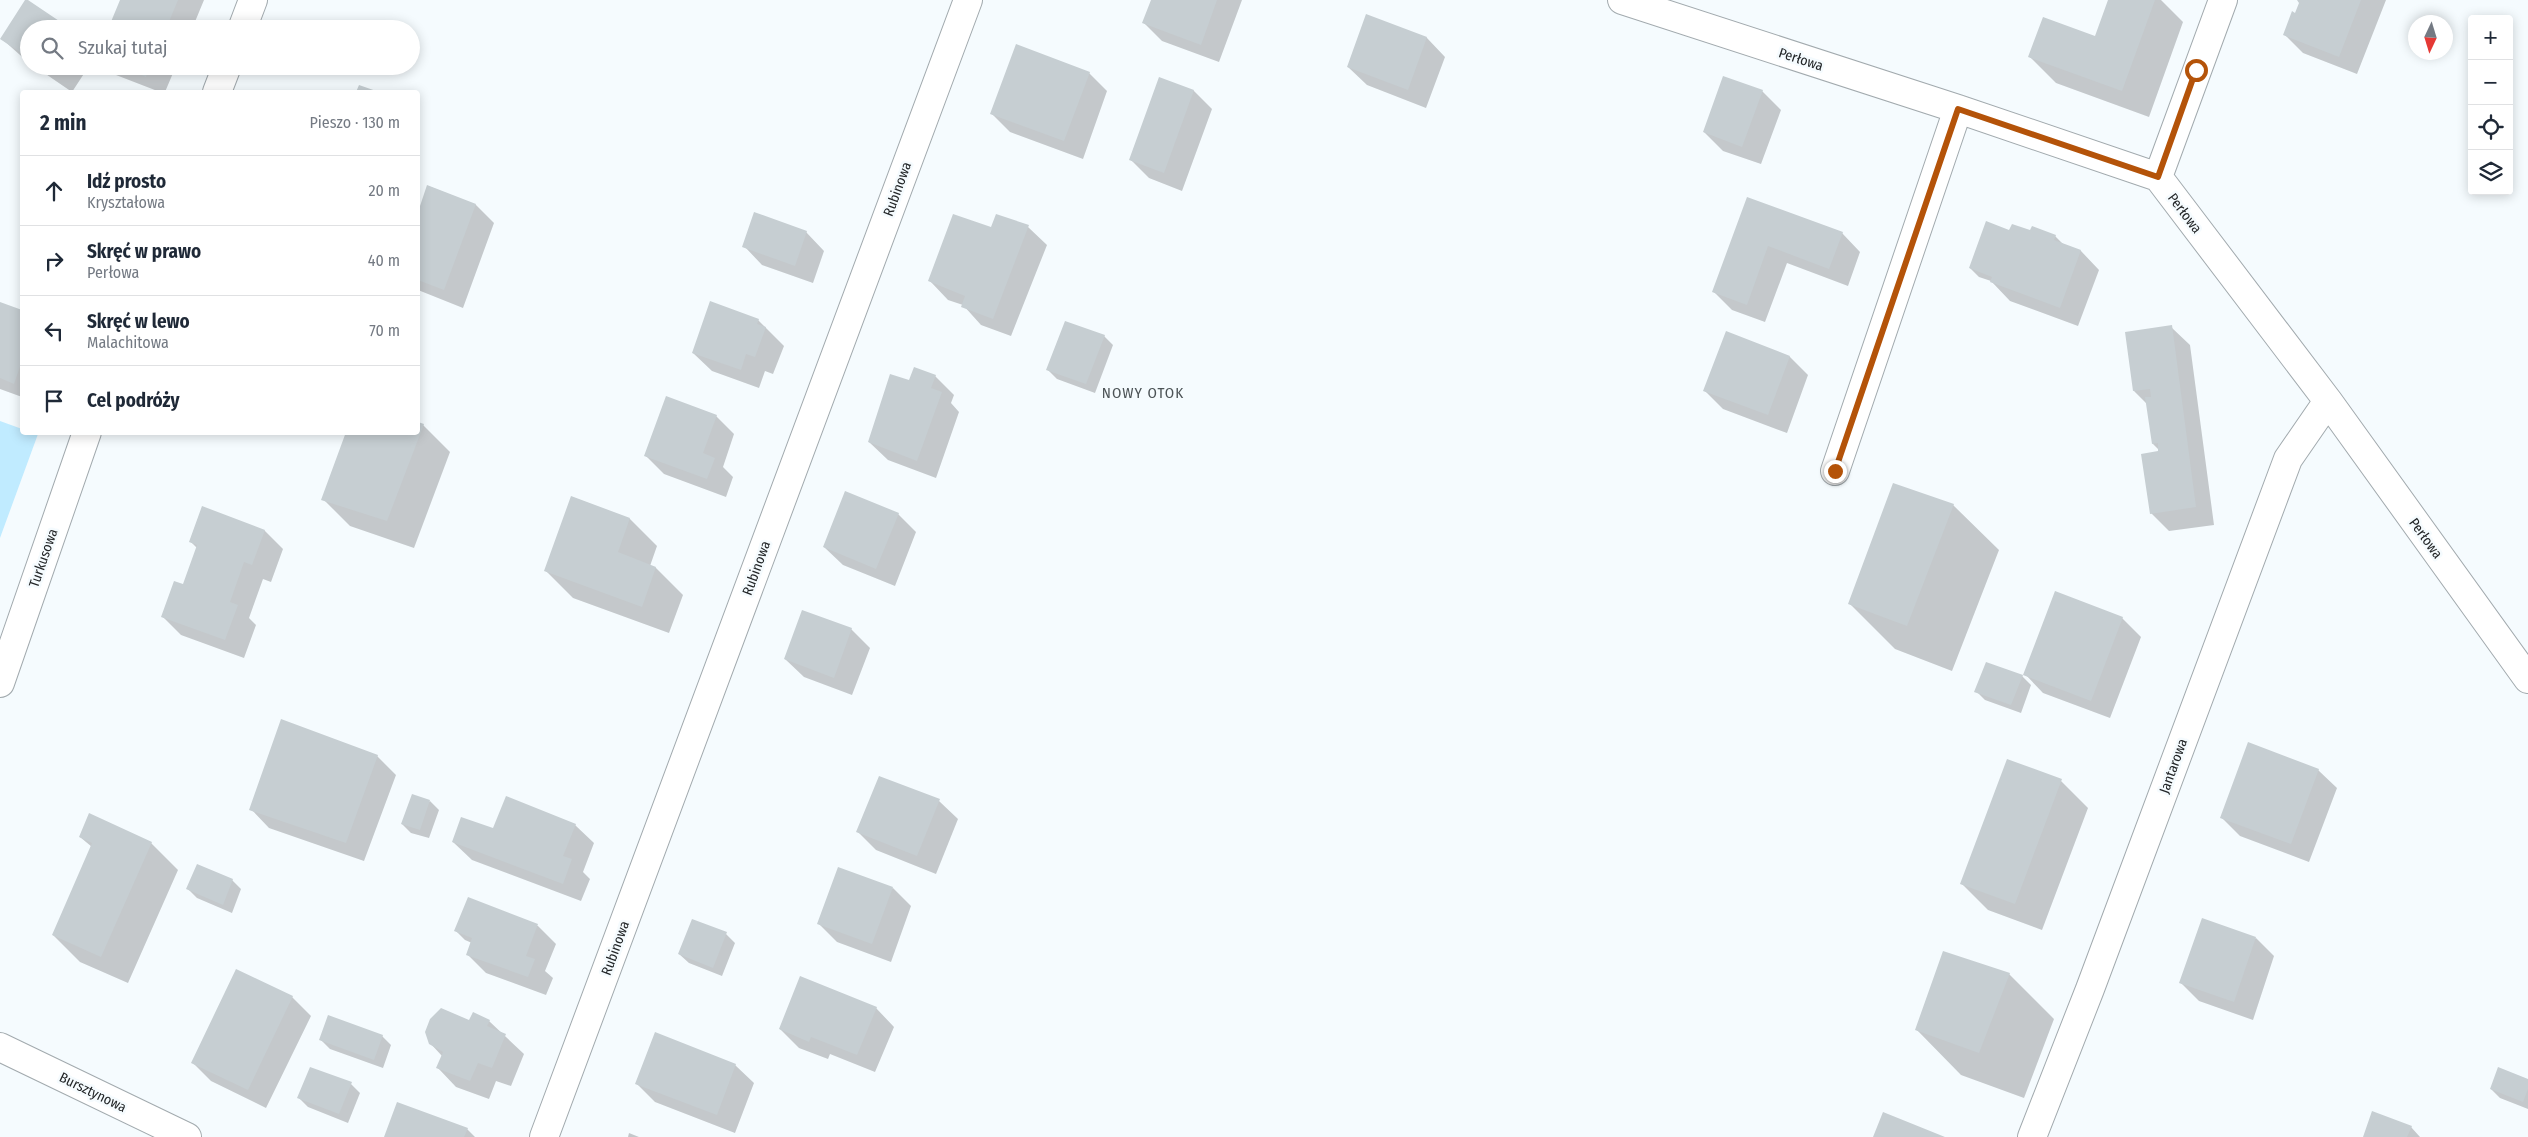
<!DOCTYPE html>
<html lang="pl">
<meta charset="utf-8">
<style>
body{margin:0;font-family:"Fira Sans Condensed",sans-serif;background:#f2f2f3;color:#1f2937}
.controls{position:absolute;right:15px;top:15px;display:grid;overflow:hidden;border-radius:5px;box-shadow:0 2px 12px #0003}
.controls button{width:45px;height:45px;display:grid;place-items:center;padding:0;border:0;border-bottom:1px solid #e0e1e3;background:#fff;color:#1f2937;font:25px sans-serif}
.compass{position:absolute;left:2408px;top:15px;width:45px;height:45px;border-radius:50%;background:#fff;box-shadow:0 2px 12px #0003;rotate:184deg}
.stop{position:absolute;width:15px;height:15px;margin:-11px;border:4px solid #b45309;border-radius:50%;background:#fff}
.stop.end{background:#b45309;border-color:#fff;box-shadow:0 1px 5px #0008}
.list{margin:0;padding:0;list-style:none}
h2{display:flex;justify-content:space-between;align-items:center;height:65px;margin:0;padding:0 20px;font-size:21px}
h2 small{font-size:16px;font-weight:400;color:#747a83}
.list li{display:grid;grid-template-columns:32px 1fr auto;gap:15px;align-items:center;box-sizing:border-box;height:70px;padding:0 20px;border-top:1px solid #e0e1e3}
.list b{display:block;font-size:19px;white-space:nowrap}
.list p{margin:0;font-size:16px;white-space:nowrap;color:#747a83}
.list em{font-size:16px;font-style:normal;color:#747a83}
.icon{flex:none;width:28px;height:28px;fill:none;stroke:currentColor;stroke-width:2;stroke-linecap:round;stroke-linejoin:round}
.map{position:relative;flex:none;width:2528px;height:1137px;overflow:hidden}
.search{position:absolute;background:#fff;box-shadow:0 2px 12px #0003;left:20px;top:20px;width:400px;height:55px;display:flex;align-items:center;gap:12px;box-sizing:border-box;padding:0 18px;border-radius:28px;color:#747a83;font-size:19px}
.panel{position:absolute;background:#fff;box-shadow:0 2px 12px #0003;left:20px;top:90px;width:400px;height:345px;border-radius:5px}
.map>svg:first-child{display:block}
</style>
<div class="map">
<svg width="2528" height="1137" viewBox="0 0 2528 1137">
<rect width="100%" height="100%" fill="#f5fbfe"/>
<path fill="#c0ebff" d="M0 421 22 429V432L38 434 0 538Z"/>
<path fill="#0003" d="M121 0H204L192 29H109Z
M1152 0H1242L1219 62 1162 41 1144 23Z
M2110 0H2161L2183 22 2149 117 2056 83 2029 56 2096 37Z
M2298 0H2386L2357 74 2303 53 2284 34 2296 15 2300 4Z
M1367 16 1427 38 1445 57 1426 108 1367 85 1348 67Z
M29 29V63L2 39Z
M34 66H89L72 92Z
M108 66H176L165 92H160L116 75Z
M1089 73 1107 91 1083 159 1010 132 992 114Z
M1160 79 1194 91 1212 109 1182 191 1149 178 1130 159Z
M1762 91 1781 110 1761 164 1723 151 1704 132Z
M428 186 476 205 494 223 463 308 418 290V215Z
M1748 199 1842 233 1860 252 1848 286 1787 263 1765 322 1732 310 1714 292Z
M1028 227 1047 245 1011 336 981 325 963 305 948 300 930 281 992 228Z
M2009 231 2055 236 2064 245 2081 251 2099 270 2078 326 2010 301 1991 281 1979 277 1970 268Z
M806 232 824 251 813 283 762 265 744 246Z
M0 303 22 312V397L0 389Z
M758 320 784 346 773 374 765 371 759 388 712 371 693 353Z
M2171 327 2190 345 2214 525 2169 531 2151 513 2160 451 2153 444 2147 404 2134 391 2126 333Z
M1727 333 1790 357 1808 375 1787 433 1723 409 1705 391Z
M1104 336 1113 345 1095 393 1057 379 1048 370Z
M935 376 954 395 951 403 959 412 936 478 888 460 869 442 909 382Z
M716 416 734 434 723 467 733 477 726 497 664 474 646 456Z
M418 423 423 425 450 452 414 548 350 526 323 499 418 432Z
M572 497 630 519 657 546 650 566 656 568 683 595 669 633 573 598 546 571Z
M1953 505 1999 550 1952 671 1895 649 1849 603Z
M202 508 265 531 283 549 271 582 263 579 249 618 256 625 244 658 181 635 163 617 184 586 197 548 190 541Z
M898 514 916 532 895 586 843 565 824 547Z
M2122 618 2141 637 2110 718 2043 693 2025 674Z
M851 629 870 648 852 695 804 677 785 659Z
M2022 676 2031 685 2021 713 1985 700 1976 691Z
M377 756 396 775 364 861 269 828 251 809Z
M2318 770 2337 788 2309 862 2240 836 2221 817Z
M2061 781 2088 808 2042 930 1988 910 1961 883Z
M430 801 439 810 429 838 411 833 402 824Z
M939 801 958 819 936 874 876 850 858 832Z
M575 825 594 843 583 872 590 879 581 901 472 860 453 842 494 830Z
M80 837 151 843 178 870 128 983 80 962 53 935 92 847Z
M232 880 241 889 232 913 197 898 188 889Z
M893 888 911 906 891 962 837 942 819 924Z
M484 905 538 926 556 944 545 971 553 978 546 995 486 973 467 954 472 943 465 940 456 931Z
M726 934 735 943 722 976 689 963 679 954Z
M2256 938 2274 956 2253 1020 2199 1001 2181 983Z
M2009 974 2054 1019 2024 1098 1961 1075 1916 1029Z
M292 997 311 1016 266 1108 211 1081 193 1063Z
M876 1008 894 1027 875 1072 830 1054 828 1059 799 1048 780 1029Z
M489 1021 524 1054 511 1086 496 1081 489 1099 456 1087 438 1068 442 1056 430 1043 470 1022Z
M382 1036 391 1045 383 1068 330 1049 321 1040Z
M735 1065 754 1083 735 1133 655 1102 636 1083Z
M2528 1081V1109L2500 1098 2491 1089Z
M351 1084 360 1093 348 1123 308 1107 299 1098Z
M2411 1127 2420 1137H2364Z
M467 1129 475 1137H385Z
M629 1133 639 1137H628Z"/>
<path fill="#c6ced2" d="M25 0H28L71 29H29V58L0 39Z
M120 0H178L166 29H108Z
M1151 0H1217L1201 45 1142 23Z
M2108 0H2155L2122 91 2028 57 2043 17 2095 36Z
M2297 0H2361L2339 57 2283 35 2292 11 2295 13 2299 3Z
M1366 14 1427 37 1408 90 1347 67Z
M1016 44 1090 72 1064 141 990 114Z
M41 66H59L53 74Z
M120 66H150L146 77Z
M1723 76 1763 90 1742 147 1703 132Z
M1159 77 1194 90 1164 173 1129 160Z
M359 85 379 92H356Z
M427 185 476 204 444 290 418 280V212Z
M1747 197 1843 232 1829 269 1768 246 1747 305 1712 292Z
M754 212 807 231 795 266 742 247Z
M953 214 991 227 996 214 1029 225 993 319 961 307 965 296 928 281Z
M1986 221 2009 230 2012 224 2030 230 2032 226 2056 235 2054 240 2081 250 2060 308 1990 282 1992 277 1969 268Z
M710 301 759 319 757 324 766 327 755 357 746 354 741 370 692 353Z
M0 302 22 310V361L14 384 0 378Z
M1065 321 1105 335 1086 384 1046 370Z
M2172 325 2196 507 2150 514 2141 454 2158 451V443L2152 444 2145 397H2151L2150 389 2133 391 2125 332Z
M1726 331 1790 356 1768 415 1703 391Z
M914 367 936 375 931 388 942 392 917 461 868 442 890 374 909 380Z
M666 396 717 415 703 453 715 458 707 479 644 456Z
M418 422 424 424 387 521 321 500 346 432H418Z
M1893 483 1954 504 1907 626 1848 604Z
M845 491 899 513 876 569 823 547Z
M571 496 630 518 618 552 656 567 642 607 544 571Z
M202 506 265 530 252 565 244 562 230 602 238 605 225 640 161 617 174 581 183 584 197 545 189 542Z
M2055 591 2123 617 2091 701 2023 675Z
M802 610 852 628 834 678 784 659Z
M1986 662 2023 675 2011 705 1974 692Z
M281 719 378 755 346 843 249 810Z
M2248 742 2319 769 2291 844 2220 818Z
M2007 759 2062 779 2015 904 1960 884Z
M879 776 940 799 917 856 856 832Z
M412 794 430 800 420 830 401 824Z
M506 796 576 824 563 856 572 859 563 884 452 842 461 817 493 828Z
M89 813 152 842 101 957 52 935 92 843 79 837Z
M197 864 233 879 223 905 186 889Z
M838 867 893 887 872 944 817 924Z
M468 897 538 924 526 956 535 959 528 977 466 955 472 938 454 931Z
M2202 918 2256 937 2234 1002 2179 983Z
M692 919 727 932 713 968 678 954Z
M1943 951 2010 973 1979 1053 1915 1030Z
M236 969 293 996 248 1090 191 1063Z
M800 976 877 1007 857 1055 811 1037 809 1042 779 1029Z
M441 1008 469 1020 473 1012 490 1020 487 1026 506 1034 492 1068 478 1063 470 1081 436 1068 443 1052 429 1044 425 1032 430 1019Z
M328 1015 383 1035 374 1060 319 1040Z
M655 1032 736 1064 717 1115 635 1084Z
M310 1067 352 1082 339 1114 297 1098Z
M2498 1067 2528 1079V1089L2523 1102 2490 1089Z
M397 1102 468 1128 464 1137H384Z
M2372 1111 2412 1126 2407 1137H2363Z
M1883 1112 1945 1137H1873Z"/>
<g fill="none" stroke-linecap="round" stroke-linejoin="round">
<g stroke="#a2aaae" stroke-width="30">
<path id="minor" d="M1622 0 1958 109 2158 177 2328 401 2528 679
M242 29 253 0
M217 92 227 66
M2158 177 2223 0
M1835 471 1958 109
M0 683 87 432
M0 1047 187 1137
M544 1137 968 0
M2032 1137 2090 989 2288 459 2328 401"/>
</g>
<use href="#minor" stroke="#fff" stroke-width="28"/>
</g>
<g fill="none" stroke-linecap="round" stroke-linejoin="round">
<path stroke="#b45309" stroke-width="6" d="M1835 471 1958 109 2158 177 2196 70"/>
</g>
<g text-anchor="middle" stroke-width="5" stroke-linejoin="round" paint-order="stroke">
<g font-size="14" fill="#222527" stroke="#f5fbfe">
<text transform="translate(1801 59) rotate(18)" y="5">Perłowa</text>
<text transform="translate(897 189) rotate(-70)" y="5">Rubinowa</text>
<text transform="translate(2185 213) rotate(53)" y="5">Perłowa</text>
<text transform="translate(2426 538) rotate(54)" y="5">Perłowa</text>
<text transform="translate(43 558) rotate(-71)" y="5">Turkusowa</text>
<text transform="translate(756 568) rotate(-70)" y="5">Rubinowa</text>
<text transform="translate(2173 766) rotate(-70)" y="5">Jantarowa</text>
<text transform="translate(615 948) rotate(-70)" y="5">Rubinowa</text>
<text transform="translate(93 1092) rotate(26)" y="5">Bursztynowa</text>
</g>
<g font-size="15" letter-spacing="1" fill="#4c5356" stroke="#f5fbfe">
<text x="1143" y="398">NOWY OTOK</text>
</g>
</g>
</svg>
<div class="controls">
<button>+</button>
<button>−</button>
<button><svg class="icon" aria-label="locate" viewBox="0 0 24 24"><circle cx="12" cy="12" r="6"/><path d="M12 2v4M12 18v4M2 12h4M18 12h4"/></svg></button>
<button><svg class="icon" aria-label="layers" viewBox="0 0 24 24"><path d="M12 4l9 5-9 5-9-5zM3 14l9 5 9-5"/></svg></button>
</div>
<svg class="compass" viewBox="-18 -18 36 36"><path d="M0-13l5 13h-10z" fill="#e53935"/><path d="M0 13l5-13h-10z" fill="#747a83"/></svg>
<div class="stop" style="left:2196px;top:70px"></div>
<div class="stop end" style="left:1835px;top:471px"></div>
<div class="search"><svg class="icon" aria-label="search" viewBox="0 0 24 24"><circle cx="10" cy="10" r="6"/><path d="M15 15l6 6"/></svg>Szukaj tutaj</div>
<section class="panel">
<h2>2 min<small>Pieszo · 130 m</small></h2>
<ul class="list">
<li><svg class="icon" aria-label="ahead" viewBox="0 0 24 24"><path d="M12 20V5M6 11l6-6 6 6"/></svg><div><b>Idź prosto</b><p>Kryształowa</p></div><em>20 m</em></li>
<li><svg class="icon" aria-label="right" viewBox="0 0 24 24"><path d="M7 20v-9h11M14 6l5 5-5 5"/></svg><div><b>Skręć w prawo</b><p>Perłowa</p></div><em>40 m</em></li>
<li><svg class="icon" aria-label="left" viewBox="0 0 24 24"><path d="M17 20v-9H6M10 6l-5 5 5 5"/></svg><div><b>Skręć w lewo</b><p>Malachitowa</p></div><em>70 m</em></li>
<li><svg class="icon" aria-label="arrive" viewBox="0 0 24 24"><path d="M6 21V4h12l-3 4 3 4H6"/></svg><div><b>Cel podróży</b></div></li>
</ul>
</section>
</div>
